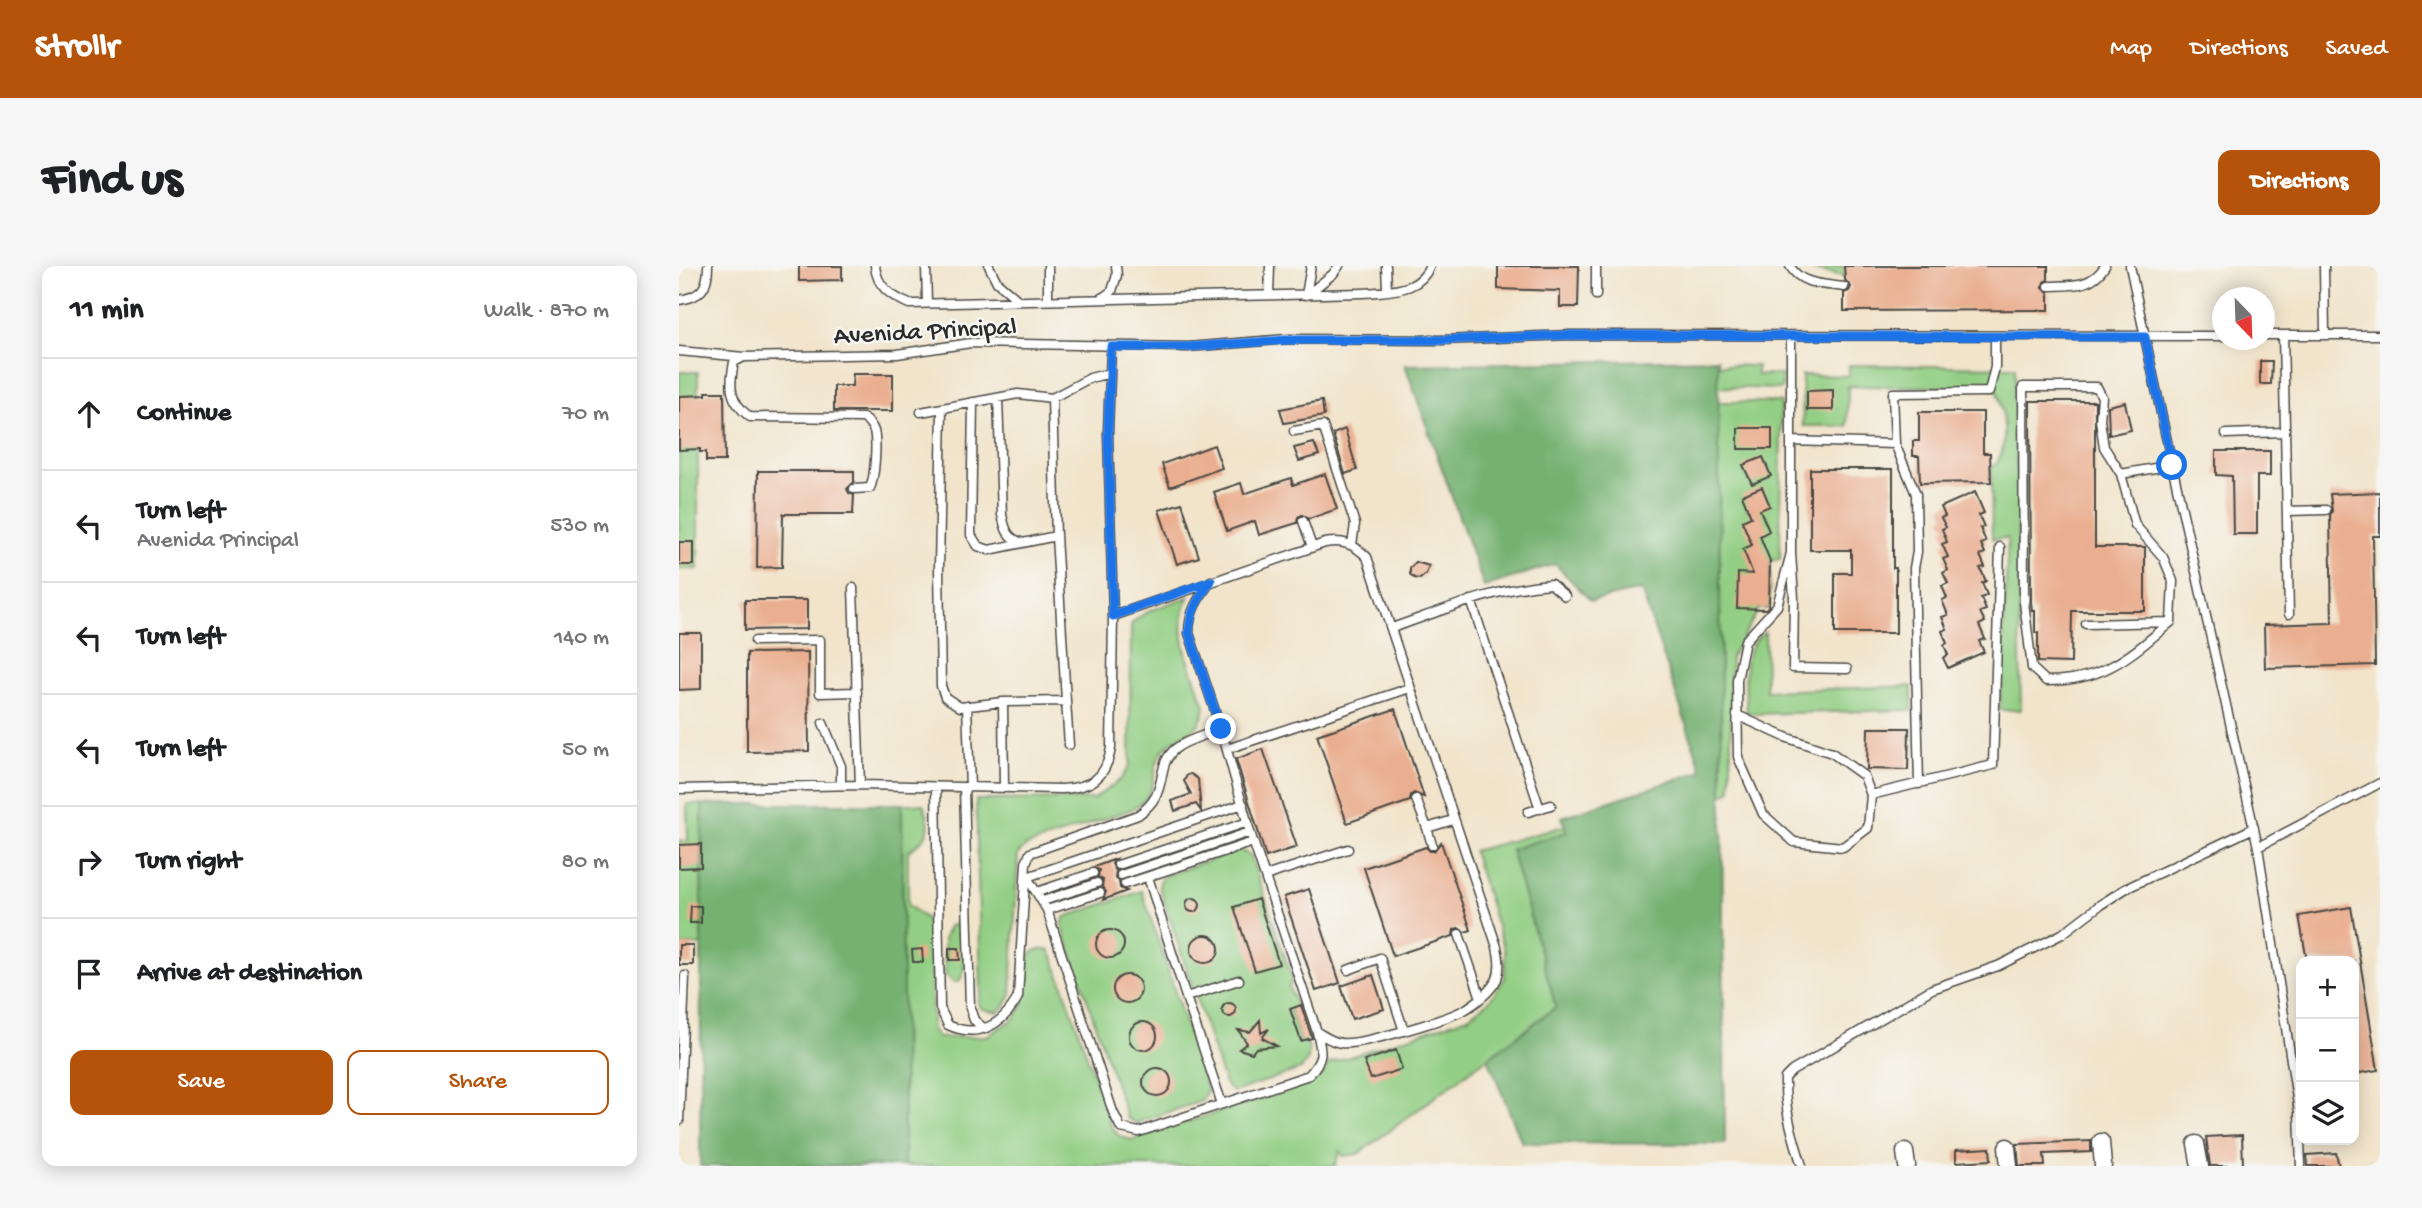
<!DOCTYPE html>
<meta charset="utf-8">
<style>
body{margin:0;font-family:"Gochi Hand",sans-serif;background:#f6f6f6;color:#202124}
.controls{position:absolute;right:21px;bottom:21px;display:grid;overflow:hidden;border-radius:14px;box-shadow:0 4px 18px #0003}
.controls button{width:63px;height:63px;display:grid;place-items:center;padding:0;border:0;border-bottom:2px solid #e0e0e0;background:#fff;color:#202124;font:35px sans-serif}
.compass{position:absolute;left:1533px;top:21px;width:63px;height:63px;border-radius:50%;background:#fff;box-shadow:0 4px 18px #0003;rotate:157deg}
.stop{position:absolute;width:21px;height:21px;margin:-16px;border:5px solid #1a73e8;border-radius:50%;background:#fff}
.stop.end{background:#1a73e8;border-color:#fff;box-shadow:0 2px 7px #0008}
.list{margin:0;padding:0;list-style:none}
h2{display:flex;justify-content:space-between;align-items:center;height:91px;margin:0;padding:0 28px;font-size:30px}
h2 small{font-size:23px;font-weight:400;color:#757577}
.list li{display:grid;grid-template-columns:46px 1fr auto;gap:21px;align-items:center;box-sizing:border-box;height:112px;padding:0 28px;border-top:2px solid #e0e0e0}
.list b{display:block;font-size:26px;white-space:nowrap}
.list p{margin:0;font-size:23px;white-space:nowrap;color:#757577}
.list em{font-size:23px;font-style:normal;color:#757577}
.actions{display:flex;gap:14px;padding:21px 28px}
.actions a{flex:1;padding:16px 0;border:2px solid #b45309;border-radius:14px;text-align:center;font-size:24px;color:#b45309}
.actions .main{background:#b45309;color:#fff}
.icon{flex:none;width:38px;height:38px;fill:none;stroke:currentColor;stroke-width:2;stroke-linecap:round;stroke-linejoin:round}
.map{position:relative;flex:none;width:1701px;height:900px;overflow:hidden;border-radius:14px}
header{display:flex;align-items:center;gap:42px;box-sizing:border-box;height:98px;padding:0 35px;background:#b45309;color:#fff}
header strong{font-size:33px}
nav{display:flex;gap:38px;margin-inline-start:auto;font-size:24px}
.intro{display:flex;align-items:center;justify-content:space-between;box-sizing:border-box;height:168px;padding:0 42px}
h1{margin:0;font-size:49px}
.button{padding:18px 32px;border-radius:14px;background:#b45309;color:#fff;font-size:24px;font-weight:700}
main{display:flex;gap:42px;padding:0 42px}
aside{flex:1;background:#fff;border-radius:14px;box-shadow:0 4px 18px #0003}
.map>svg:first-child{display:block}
</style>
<header>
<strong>Strollr</strong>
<nav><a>Map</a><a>Directions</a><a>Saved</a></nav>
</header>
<div class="intro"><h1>Find us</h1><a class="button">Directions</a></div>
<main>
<aside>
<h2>11 min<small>Walk · 870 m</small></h2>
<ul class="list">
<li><svg class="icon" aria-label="ahead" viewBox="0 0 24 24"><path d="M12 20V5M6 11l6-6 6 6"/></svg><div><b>Continue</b></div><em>70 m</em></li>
<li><svg class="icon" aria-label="left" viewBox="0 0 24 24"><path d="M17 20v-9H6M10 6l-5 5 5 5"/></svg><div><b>Turn left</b><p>Avenida Principal</p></div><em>530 m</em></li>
<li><svg class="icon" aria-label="left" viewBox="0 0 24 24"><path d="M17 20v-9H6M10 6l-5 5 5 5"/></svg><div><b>Turn left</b></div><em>140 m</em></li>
<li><svg class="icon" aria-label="left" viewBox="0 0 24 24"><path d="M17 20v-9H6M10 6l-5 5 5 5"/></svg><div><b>Turn left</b></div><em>50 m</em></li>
<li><svg class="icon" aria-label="right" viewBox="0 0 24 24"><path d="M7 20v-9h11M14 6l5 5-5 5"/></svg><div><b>Turn right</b></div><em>80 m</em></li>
<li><svg class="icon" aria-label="arrive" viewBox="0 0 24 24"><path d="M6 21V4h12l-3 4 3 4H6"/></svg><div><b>Arrive at destination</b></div></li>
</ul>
<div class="actions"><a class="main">Save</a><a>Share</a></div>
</aside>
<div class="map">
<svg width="1701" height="900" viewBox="0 0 1701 900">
<rect width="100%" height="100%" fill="#f6f6f2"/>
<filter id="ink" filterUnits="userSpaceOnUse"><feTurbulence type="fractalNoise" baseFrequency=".0143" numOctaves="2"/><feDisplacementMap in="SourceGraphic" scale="14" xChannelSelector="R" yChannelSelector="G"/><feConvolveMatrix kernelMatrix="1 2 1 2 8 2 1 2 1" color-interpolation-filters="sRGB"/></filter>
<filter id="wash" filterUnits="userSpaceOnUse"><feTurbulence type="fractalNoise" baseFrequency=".00686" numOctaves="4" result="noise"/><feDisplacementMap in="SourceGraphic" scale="28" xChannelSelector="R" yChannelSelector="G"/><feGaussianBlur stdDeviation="1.57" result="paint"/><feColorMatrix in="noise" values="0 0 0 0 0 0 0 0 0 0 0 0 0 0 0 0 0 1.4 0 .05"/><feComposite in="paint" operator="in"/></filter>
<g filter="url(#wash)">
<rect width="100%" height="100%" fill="#f1e4cb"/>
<path fill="#92ce83" stroke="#5e7c57" stroke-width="2" d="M1127 0H1165L1166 10 1135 4Z
M1039 99 1078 100V109H1103V123L1039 121Z
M1170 99 1336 101 1342 444H1321L1329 272 1313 273 1312 203C1332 187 1325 146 1318 124L1304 121 1169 120 1168 160H1124L1123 109 1170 110Z
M0 106H19V303H0Z
M1039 136H1102L1101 293 1091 295 1090 343H1080L1052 391V523L1043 530Z
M510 331C492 366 514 406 526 440 522 471 501 464 486 482 467 505 485 525 453 543L347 580 339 588 332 729 325 741 319 746 303 743 299 738 302 725 297 534 415 533 442 513 451 500 452 359C465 343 491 338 510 331Z
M1086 366 1087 425 1233 420V444L1068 448C1067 420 1059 383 1086 366Z
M8 538H23L22 679H0V575H9Z
M223 538H244C255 562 250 572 229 585V639L247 653 252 664 253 764 260 772 307 770 335 753 344 739 349 692C355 683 360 683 370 684L375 693 432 860 440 870 452 874 633 816 644 808 649 798 789 751 810 735 826 712V685L794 585 886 560 888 566 832 584 877 741 679 888 664 890 661 885 656 900H225Z
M561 584 572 590 613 712 610 722 618 741 611 744 621 774 627 773C631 786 632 793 622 803L555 826 549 822 545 816 480 620 482 613 488 609Z
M463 625 528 824 523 835 457 857 448 852 383 659 386 651Z
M277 658 282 660C287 673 288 704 280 716H274L266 708 265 672 270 660Z"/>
<path fill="#75b171" stroke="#506e4e" stroke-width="2" d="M1039 93 1046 878 843 877 809 792 877 741 832 583 888 566 883 551 1023 505 962 324 912 335 876 298 805 321 726 99Z
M23 538H223L225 900H21Z"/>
<g id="blocks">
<path fill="#eaaf90" d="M120 0H163V14L120 15Z
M819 0H900L899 41H881V25L819 23Z
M1165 0H1369V14L1365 16 1364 21 1370 27V44L1165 45V27L1170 25 1172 21 1166 14Z
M1581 95H1593L1592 118H1581Z
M174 108H214V145H155V120H173Z
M1154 124V144H1128V125Z
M27 126H45L46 195H27V186H21V183L0 184V130L27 129Z
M643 135 645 150 605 157 601 143Z
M1351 135H1416V281H1466V345H1393L1392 397 1359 396V367H1356V345H1353L1352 336Z
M1446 136 1452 164 1430 169 1429 140Z
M1240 146H1304V187H1311L1312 216 1241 217 1240 190H1234V175H1240Z
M1059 162H1093V183H1059Z
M666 163 678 204 666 208 654 168Z
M635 177 640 189 620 195 615 182Z
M535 179 543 202 491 221 483 198Z
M1537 185H1591V210H1578V268H1554L1553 210 1537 209Z
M1084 191 1092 210 1073 218 1064 199Z
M1131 203H1214V302H1217V367H1156V307H1172V284H1131Z
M79 205H175V216L168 223 170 227 175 229 174 248H104L103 301 78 302Z
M646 208 658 243 630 253 623 249 619 251 618 257 580 269 576 255 548 265 535 226 562 217 565 228 612 212 614 219Z
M1083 221 1091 240 1081 244 1090 265 1081 270 1091 295 1090 339 1087 343 1058 342 1059 307 1074 308 1064 283 1073 279 1063 255 1072 251 1063 229Z
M1296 226 1305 247 1300 249 1305 261 1301 262 1307 276 1302 278 1306 287 1301 289 1306 301 1301 302 1307 315 1303 317 1308 329 1302 332 1307 344 1301 346 1306 356 1300 359 1306 373 1300 375 1305 386 1269 402 1264 392 1269 389 1265 379 1268 377 1263 365 1268 363 1263 351 1269 349 1263 334 1268 332 1263 320 1269 317 1264 307 1269 304 1264 293 1269 291 1263 278 1268 276 1263 263 1267 261 1262 252 1266 250 1262 241Z
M1701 226V270H1694L1696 399 1586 402 1585 359 1653 357 1651 249 1653 245 1651 228Z
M503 237 520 291 498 298 480 244Z
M0 276H14V299H0Z
M737 296 750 300 747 308 741 313 735 312 731 308V302Z
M66 334H128V363L66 364Z
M0 367H22V423L0 424Z
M129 386 130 485 68 486V387Z
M716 443 745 531 735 527 732 529 731 535 668 557 638 469Z
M1189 462H1230L1229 504 1188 503Z
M584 483 618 581 587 591 557 493Z
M512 508 519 513 522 545 517 538 496 545 493 535 512 528 505 515 508 509Z
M762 576 792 664 786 666 779 662 775 664 774 670 714 690 685 602 747 581 751 585H755Z
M22 578V601L0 602V579Z
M437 593 433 598 437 605 436 612 440 615 441 622 448 625 424 634 427 626 423 621 424 614 419 611 420 604 415 601Z
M630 623 661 717 637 725 605 631Z
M507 639a7 7 0 1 1 14 0a7 7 0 1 1-14 0Z
M579 633 600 698 576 705 555 641Z
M12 640H22V657H11Z
M1672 641 1699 804 1675 808V695H1628L1620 650Z
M417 678a14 14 0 1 1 28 0a14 14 0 1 1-28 0Z
M512 683a14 14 0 1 1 28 0a14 14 0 1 1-28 0Z
M0 679H14V699H0Z
M270 682H280L281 694H270Z
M243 683 244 696H234L233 684Z
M434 723a14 14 0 1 1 28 0a14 14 0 1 1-28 0Z
M694 709 705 743 673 753 662 720Z
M543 744a7 7 0 1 1 14 0a7 7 0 1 1-14 0Z
M622 739 633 772 622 775 611 743Z
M581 754 582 767 590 763 583 772 598 780 577 782 573 787 560 783 568 777 559 764 571 766Z
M450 770a14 14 0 1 1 28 0a14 14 0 1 1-28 0Z
M717 784 723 803 692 813 685 795Z
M464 816a14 14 0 1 1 28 0a14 14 0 1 1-28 0Z
M1563 869 1564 900H1531L1527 871Z
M1412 875V886L1365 888 1366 900H1340L1338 878Z
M1311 882 1312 894 1277 896V884Z
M1657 887 1660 900H1629L1628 889Z"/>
</g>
</g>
<g filter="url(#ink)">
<use href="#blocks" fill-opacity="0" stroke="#494743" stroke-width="2"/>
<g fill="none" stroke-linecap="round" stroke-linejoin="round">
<g stroke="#494743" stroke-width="11">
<path id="service" d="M196 0C198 21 212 30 230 38L645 28C668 27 712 28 731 20 741 16 747 9 751 0
M247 0 248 37
M310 0 318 16 340 35
M369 0V34
M707 0 708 23
M1111 0C1121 19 1146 18 1165 21
M1451 0 1493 199 1579 581 1620 846 1622 900
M1645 0 1646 68
M1370 20C1393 19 1412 22 1426 0
M629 28 654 8 660 0
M590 29 591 0
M627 29 632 0
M917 29V0
M423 32 433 25 438 9 437 0
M0 34C22 31 29 22 29 0
M1586 69H1701
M1604 69 1610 348
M1112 70V287L1115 332 1114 402 1168 403
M0 85 65 91 218 88 292 77 509 81 609 73 762 74 892 69 1544 70
M65 91 55 96C50 121 50 135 71 151L184 152C189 155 193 159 195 165 198 176 196 211 191 222L175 223
M1344 121H1418L1423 131 1421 154 1425 181 1442 208 1456 259 1484 291 1494 315 1492 356C1450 391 1425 415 1367 415L1353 402 1345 336Z
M319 132 323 249C326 262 328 272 342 276
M294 136 292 269 299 280 310 284 377 270
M263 142 260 302 262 420 266 431 281 441 324 436 387 435 390 479
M242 146 339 128 373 132
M615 165 644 160 676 258 673 279
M1547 168 1606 166
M1112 175 1216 178 1237 228 1238 286 1235 302 1240 518
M1216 178 1214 127 1310 126 1316 101V70
M1442 208 1493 199
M1608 245 1647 244
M624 255 633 281
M174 322 181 519
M792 334 861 543
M434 350 646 277C664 274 675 278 688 291L818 681C820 691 822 702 818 713 812 725 798 736 787 743 769 753 681 780 662 777 653 776 645 770 638 766L571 566 542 463 510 367C510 345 519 333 532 315
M1407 358 1492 356
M713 362C765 344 816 322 872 318L886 330
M76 375 141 374V427L178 426
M387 435 377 270 373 132 411 112 431 107
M324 436 325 522
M288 440 291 521
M1058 449 1106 471 1153 487 1185 510 1192 529 1189 562 1164 581 1115 576 1084 548 1059 491 1058 414 1066 375 1098 340 1112 287
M144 457 162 500V519
M548 483 731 422
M257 521 261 742 269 759C299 773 324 759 339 731L347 597 351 587 459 549C493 525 474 502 496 483 508 473 528 469 542 463
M285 521 291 742 295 754 306 763
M0 523 181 519 383 523C412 521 427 513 432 482L434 350 429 166 432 81
M1192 529 1314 499 1321 281
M737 533 748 562
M564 538 348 611 368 644 434 846 442 862 460 866 630 809C645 792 643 787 638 766
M849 546 872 539
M753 579 748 562 774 554
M1579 581 1701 517
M439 599 569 556
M442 609 571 566
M586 610 669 583
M469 611 507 731 560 714
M446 618 574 576
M358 626 414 607
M364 635 418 617
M368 644 421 627
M780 668 802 732
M669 704 701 692 725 765
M507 731 543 838
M0 855 6 710
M1123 900C1114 870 1105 844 1106 812L1113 805 1253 723 1319 700 1383 668 1421 639 1446 623 1575 562"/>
</g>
<g stroke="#494743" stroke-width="19">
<path id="minor" d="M1422 876 1424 900
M1517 878 1521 900
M1328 881 1330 900
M1226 886 1228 900"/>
</g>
<use href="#service" stroke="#fff" stroke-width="8"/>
<use href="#minor" stroke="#fff" stroke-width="16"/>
</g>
</g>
<g fill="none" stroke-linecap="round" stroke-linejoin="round" filter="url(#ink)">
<path stroke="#1a73e8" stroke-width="9" d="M542 463 510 367C511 345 519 333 532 315L434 350 429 166 432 81H509L609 74H762L892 69 1466 71 1493 199"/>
</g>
<g text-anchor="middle" stroke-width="5" stroke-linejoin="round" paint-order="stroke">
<g font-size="26" fill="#2b2b2b" stroke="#f6f6f2">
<text transform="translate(246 63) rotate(-3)" y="9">Avenida Principal</text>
</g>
</g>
</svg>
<div class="controls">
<button>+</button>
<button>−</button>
<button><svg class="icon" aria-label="layers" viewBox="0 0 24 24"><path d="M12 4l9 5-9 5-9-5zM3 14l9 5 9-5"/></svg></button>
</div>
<svg class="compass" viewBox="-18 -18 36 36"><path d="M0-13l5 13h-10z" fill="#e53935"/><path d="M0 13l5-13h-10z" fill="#757577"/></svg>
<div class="stop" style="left:1493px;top:199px"></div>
<div class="stop end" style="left:542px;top:463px"></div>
</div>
</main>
